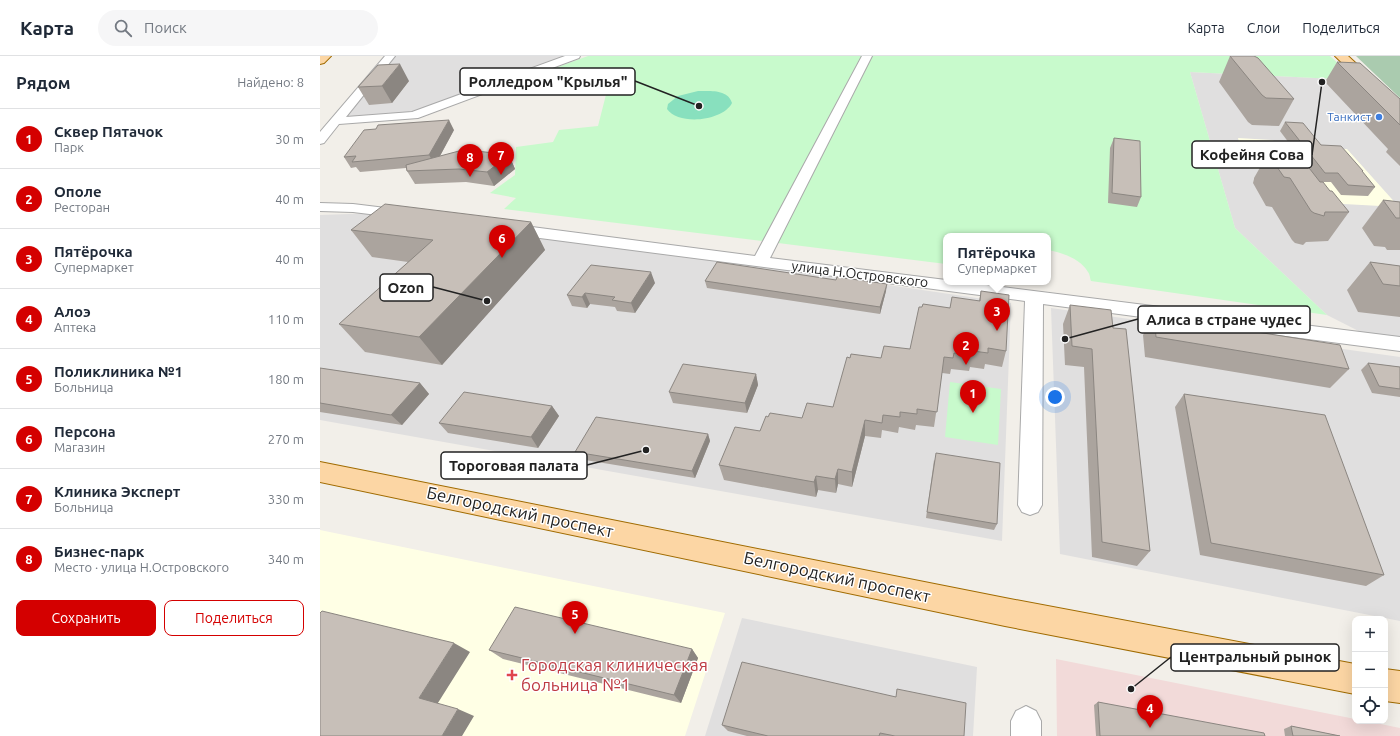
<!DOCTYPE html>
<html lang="ru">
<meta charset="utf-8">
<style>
body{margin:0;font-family:Ubuntu,sans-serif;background:#f6f6f7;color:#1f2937}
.controls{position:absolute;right:12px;bottom:12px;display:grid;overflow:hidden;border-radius:8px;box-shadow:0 4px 16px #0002}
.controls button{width:36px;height:36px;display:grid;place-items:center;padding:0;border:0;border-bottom:1px solid #e0e1e3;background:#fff;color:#1f2937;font:20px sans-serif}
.you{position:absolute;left:735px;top:341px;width:14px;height:14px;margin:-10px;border:3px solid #fff;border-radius:50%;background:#1a73e8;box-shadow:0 0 0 6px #1a73e833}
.badge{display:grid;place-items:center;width:26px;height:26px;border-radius:50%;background:#d40000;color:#fff;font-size:13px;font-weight:700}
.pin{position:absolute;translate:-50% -33px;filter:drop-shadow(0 1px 2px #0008)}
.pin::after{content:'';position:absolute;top:21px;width:14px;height:12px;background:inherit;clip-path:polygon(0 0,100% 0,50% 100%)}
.popup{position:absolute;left:623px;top:177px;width:108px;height:52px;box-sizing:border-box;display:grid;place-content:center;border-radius:8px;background:#fff;filter:drop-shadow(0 1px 3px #0005);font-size:13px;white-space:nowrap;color:#747a83}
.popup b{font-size:15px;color:#1f2937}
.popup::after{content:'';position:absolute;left:50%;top:100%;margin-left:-8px;border:8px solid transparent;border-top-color:#fff}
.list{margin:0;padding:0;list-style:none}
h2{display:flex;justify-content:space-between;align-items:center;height:52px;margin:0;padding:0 16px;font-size:17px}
h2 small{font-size:13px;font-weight:400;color:#747a83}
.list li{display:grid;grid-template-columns:26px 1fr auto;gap:12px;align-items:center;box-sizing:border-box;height:60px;padding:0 16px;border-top:1px solid #e0e1e3}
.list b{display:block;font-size:15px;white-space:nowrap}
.list p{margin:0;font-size:13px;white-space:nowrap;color:#747a83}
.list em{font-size:13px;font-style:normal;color:#747a83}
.actions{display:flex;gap:8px;padding:12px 16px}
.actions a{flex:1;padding:9px 0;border:1px solid #d40000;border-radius:8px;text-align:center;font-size:14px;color:#d40000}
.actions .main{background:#d40000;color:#fff}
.icon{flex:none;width:22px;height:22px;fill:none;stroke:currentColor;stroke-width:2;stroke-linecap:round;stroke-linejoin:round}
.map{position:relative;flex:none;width:1080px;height:680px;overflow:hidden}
header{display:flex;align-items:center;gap:24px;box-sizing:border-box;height:56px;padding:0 20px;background:#fff;border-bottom:1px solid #e0e1e3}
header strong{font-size:19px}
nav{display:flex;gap:22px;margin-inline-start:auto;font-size:14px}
.search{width:280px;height:36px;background:#f6f6f7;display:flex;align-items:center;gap:10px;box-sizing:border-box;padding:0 14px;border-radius:22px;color:#747a83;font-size:15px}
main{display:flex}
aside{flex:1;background:#fff}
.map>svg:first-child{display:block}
</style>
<header>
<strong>Карта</strong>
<div class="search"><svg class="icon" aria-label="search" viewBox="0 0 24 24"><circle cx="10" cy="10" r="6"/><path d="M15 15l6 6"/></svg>Поиск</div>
<nav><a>Карта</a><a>Слои</a><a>Поделиться</a></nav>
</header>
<main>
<aside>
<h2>Рядом<small>Найдено: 8</small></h2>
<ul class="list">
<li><span class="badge">1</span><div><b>Сквер Пятачок</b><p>Парк</p></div><em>30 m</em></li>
<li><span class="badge">2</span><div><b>Ополе</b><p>Ресторан</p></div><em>40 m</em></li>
<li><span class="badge">3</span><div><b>Пятёрочка</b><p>Супермаркет</p></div><em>40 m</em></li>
<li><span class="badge">4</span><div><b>Алоэ</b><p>Аптека</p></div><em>110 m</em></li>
<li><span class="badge">5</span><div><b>Поликлиника №1</b><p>Больница</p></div><em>180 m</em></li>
<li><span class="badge">6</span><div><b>Персона</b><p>Магазин</p></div><em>270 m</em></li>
<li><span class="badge">7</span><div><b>Клиника Эксперт</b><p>Больница</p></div><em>330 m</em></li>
<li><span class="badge">8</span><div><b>Бизнес-парк</b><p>Место · улица Н.Островского</p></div><em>340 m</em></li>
</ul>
<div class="actions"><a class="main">Сохранить</a><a>Поделиться</a></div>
</aside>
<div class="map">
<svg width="1080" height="680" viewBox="0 0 1080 680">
<rect width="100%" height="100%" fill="#f2efe9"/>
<path fill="#e0dfdf" d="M75 0H250L94 56 25 61Z
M870 16 1036 24 1080 62V296L1007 259 915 172Z
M57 157 262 184 691 247 682 485 0 364V159Z
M731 252 1080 301V565L740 498Z
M422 562 657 611 653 680H385Z"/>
<path fill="#f2dad9" d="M736 603 1035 663V665H1046L1080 672V680H737Z"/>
<path fill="#ffffe5" d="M918 82 952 84 967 91 1027 93 1079 151 1005 147 965 115 925 112Z
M0 474 405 557 365 680H0Z"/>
<path fill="#aacbaf" d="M1036 0H1080V42Z"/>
<path fill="#c8facc" d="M268 0H1010L1036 24 870 16 915 172 1007 259 771 225C770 223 770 218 768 216 761 203 741 196 728 194V180H626V208L184 153 196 142 170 137 195 119 196 91 233 86 239 74 278 70 290 23 180 32Z
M630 326 681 333 678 389 625 381Z"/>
<path fill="#88e0be" d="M378 35C390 35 408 33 412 47 403 65 359 70 347 53L348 48 358 40Z"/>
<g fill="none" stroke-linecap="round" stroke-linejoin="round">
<g stroke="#a9a9a9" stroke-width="2">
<path id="minor" d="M65 0H75L26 61 92 56 245 0H260L259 2 98 62 19 68 4 87 0 88V76Z
M542 0H552L450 202 626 224V226H643L1080 281V295L723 248 722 449 718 456 710 459 702 456 698 449 705 245 189 178 184 176 181 173 184 170 189 168 435 200Z
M0 147 33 148 82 154 87 155 89 158 87 161 82 162 33 156 0 155Z
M706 650 716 655 721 665V680H691V665L696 655Z"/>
</g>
<g stroke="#a06b00" stroke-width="2">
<path id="major" d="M0 0H11L4 7 0 8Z
M1015 0H1028L1080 48V59L1075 58Z
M0 406 685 542 1035 608V638L685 570 0 426Z
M1065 613 1080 615V647L1065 645Z"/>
</g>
<use href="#minor" fill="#fff" fill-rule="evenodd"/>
<use href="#major" fill="#fcd6a4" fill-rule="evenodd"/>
</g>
<path fill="#aba49e" d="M910 0 974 43 959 70 932 69 928 66 899 26Z
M1017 6 1080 43V110L1066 96 1068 93 1005 26Z
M89 25 72 47 49 49 38 31Z
M965 66 1043 115 1042 116 1055 131 1048 140 1021 139 1011 126H1000L1010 135 1029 156 1008 185 986 186 983 189 975 187 972 184 952 151 946 150 933 127 934 123V122L950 94 978 99 960 75Z
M134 74 120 100 144 98 189 99 195 113 174 130 146 126 95 128 87 115 86 112 40 116 36 111 31 112 24 101Z
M794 82 821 141 817 151 788 147 790 92Z
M1063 144 1080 146V194H1067L1065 191 1054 190 1042 172Z
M211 166 225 194 122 309 45 296 19 268 88 206 52 201 31 174Z
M1050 206 1080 210V261L1038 256 1027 234Z
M385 225 566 235 560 258 387 232Z
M335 227 315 257 297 255 295 251 270 248 267 252 252 250 247 239Z
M661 235 686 295 682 311 665 308 664 313 650 311 649 315 631 313 630 318 622 317 614 371 596 369 595 374 579 371 578 377 562 374 561 382 545 380 532 431 518 428 516 437 498 434 496 441 404 424 399 409 440 375 448 361 482 362 513 351 561 302 590 293 630 252 659 245Z
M750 249 793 272 830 495 817 510 772 501 764 311 745 309 743 268Z
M834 260 1029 313 1010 332 825 301 823 279Z
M1048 307 1080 311V341L1052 337 1041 314Z
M0 312 100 327 109 338 82 369 0 356Z
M436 318 438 329 427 357 353 347 349 336Z
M864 338 1064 519 1046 530 880 499 855 351Z
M232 350 239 360 218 392 128 377 119 367Z
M388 378 390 385 375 422 259 403 255 396Z
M614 404 677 468 674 474 606 462Z
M372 593 378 602 361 647 183 603 169 594Z
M778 646 945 680H776L774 649Z
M402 669 644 680H427L408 675Z
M971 670 1020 680H965L964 673Z"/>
<path fill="#8b8681" d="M80 8 89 25 72 47 62 30Z
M129 64 134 74 115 109 109 99Z
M189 99 195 113 174 130 167 116Z
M211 166 225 194 122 309 99 281Z
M331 216 335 227 315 257 311 247Z
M567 228 566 235 560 258V251Z
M265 237 270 248 267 252 262 241Z
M436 318 438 329 427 357 425 347Z
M100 327 109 338 82 369 71 359Z
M232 350 239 360 218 392 211 381Z
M545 364V380L532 431V416Z
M388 378 390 385 375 422 372 415Z
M518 413V428L516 437 515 423Z
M496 420 498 434 496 441 494 426Z
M134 587 150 596 116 650 99 642Z
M372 593 378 602 361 647 354 639Z
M138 653 154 660 142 680H122Z"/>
<path fill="#c7bfb8" stroke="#8b8681" d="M910 0H934L938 2 974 43 946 42 942 39Z
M1017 6 1040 7 1080 43V69Z
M80 8 62 30 38 31 58 9Z
M129 64 109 99 32 106 36 100 24 101 44 74 56 73 58 69Z
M965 66 983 67 1001 89 1021 90 1043 115H1042L1055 131 1028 129 1018 117H1005Z
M794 82 820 85 821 141 792 137Z
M950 94 973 95 975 98 979 99 1000 126H1003L1010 135H1012L1029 156H1005L1004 160 994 157 991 155 970 122 964 121 948 98H953Z
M139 95 144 98 156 97 157 95 189 99 167 116 139 113 87 115 86 109Z
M1063 144 1080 146V162H1076Z
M65 148 211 166 99 281 19 268 113 184 31 174Z
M397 206 516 224 517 221 567 228 560 251 385 225Z
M1050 206 1080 210V230L1063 228Z
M271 209 331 216 311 247 292 244 295 241 265 237 262 241 247 239Z
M661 235 689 239 686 295 668 292V297L653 295V299L634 297 633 302 624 301 617 356 597 353V358L580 356V361L563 359 562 367 545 364 532 416 518 413 515 423 496 420 494 426 399 409 415 371 440 375 446 360 448 361 450 357 482 362 487 347 513 351 527 301 530 302 531 298 561 302 564 290 590 293 599 251H602L603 248 630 252 632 241 660 245Z
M750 249 791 254 793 272 806 273 830 495 782 486 772 293 752 290Z
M834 260 1020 289 1029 313 836 281Z
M1048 307 1080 311V333L1059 330Z
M363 308 436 318 425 347 349 336Z
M0 312 100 327 71 359 0 347Z
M144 336 232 350 211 381 119 367Z
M864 338 1005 359 1064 519 891 487Z
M276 361 388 378 372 415 255 396Z
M616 397 680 407 677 468 607 456Z
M195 551 372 593 354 639 169 594Z
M2 555 134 587 99 642 138 653 122 680H0V557Z
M422 606 576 641 577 633 646 647 644 680H575L560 677 559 680H448L402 669Z
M778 646 944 677 945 680H780Z
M971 670 1020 680H973Z"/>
<circle fill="#3f7fe0" stroke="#fff" stroke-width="1.5" cx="1059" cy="61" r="4"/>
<path fill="#e0444e" stroke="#fff" stroke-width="1.5" d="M190 613h4v4h4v4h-4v4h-4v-4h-4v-4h4z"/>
<g text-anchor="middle" stroke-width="3" stroke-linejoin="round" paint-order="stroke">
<g font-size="12" fill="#366cbe" stroke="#fff" text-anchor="end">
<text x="1051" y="65">Танкист</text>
</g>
<g font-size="14" fill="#222" stroke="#fff">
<text transform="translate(540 218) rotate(7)" y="5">улица Н.Островского</text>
</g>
<g font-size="17" fill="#222" stroke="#fff">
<text transform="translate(200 456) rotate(12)" y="6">Белгородский проспект</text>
<text transform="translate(517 521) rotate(12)" y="6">Белгородский проспект</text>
</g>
<g font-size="17" fill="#be3a42" stroke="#fff" text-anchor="start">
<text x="201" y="615">Городская клиническая<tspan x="201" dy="20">больница №1</tspan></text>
</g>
</g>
<path fill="none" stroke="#222" stroke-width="1.5" d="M379 50L315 25M1002 26L992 99M167 245L113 231M745 283L818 263M326 394L267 409M811 633L851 601"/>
<g fill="#222" stroke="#fff" stroke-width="1.5">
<circle cx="379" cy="50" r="4"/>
<circle cx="1002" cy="26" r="4"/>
<circle cx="167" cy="245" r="4"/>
<circle cx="745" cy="283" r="4"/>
<circle cx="326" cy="394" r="4"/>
<circle cx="811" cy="633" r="4"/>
</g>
<g fill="#fff" stroke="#222" stroke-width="1.5">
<rect x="140" y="12" width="175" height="27" rx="4"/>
<rect x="872" y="85" width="120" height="27" rx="4"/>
<rect x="60" y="218" width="53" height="27" rx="4"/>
<rect x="818" y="250" width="172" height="27" rx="4"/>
<rect x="121" y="396" width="146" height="27" rx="4"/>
<rect x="851" y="588" width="168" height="27" rx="4"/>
</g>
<g font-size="15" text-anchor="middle" font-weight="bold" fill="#222">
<text x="228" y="31">Ролледром "Крылья"</text>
<text x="932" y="104">Кофейня Сова</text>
<text x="86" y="237">Ozon</text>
<text x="904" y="269">Алиса в стране чудес</text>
<text x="194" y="415">Тороговая палата</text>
<text x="935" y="606">Центральный рынок</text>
</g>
</svg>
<div class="controls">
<button>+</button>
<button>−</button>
<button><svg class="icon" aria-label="locate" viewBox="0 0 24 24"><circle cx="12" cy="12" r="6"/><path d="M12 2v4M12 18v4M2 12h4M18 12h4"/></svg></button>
</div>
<div class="you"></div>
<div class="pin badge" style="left:653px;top:357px">1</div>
<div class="pin badge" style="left:646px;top:309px">2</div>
<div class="pin badge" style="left:677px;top:275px">3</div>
<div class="popup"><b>Пятёрочка</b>Супермаркет</div>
<div class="pin badge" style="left:830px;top:672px">4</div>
<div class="pin badge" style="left:255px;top:578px">5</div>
<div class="pin badge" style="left:182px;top:202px">6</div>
<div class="pin badge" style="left:181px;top:119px">7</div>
<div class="pin badge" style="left:150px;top:121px">8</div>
</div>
</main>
